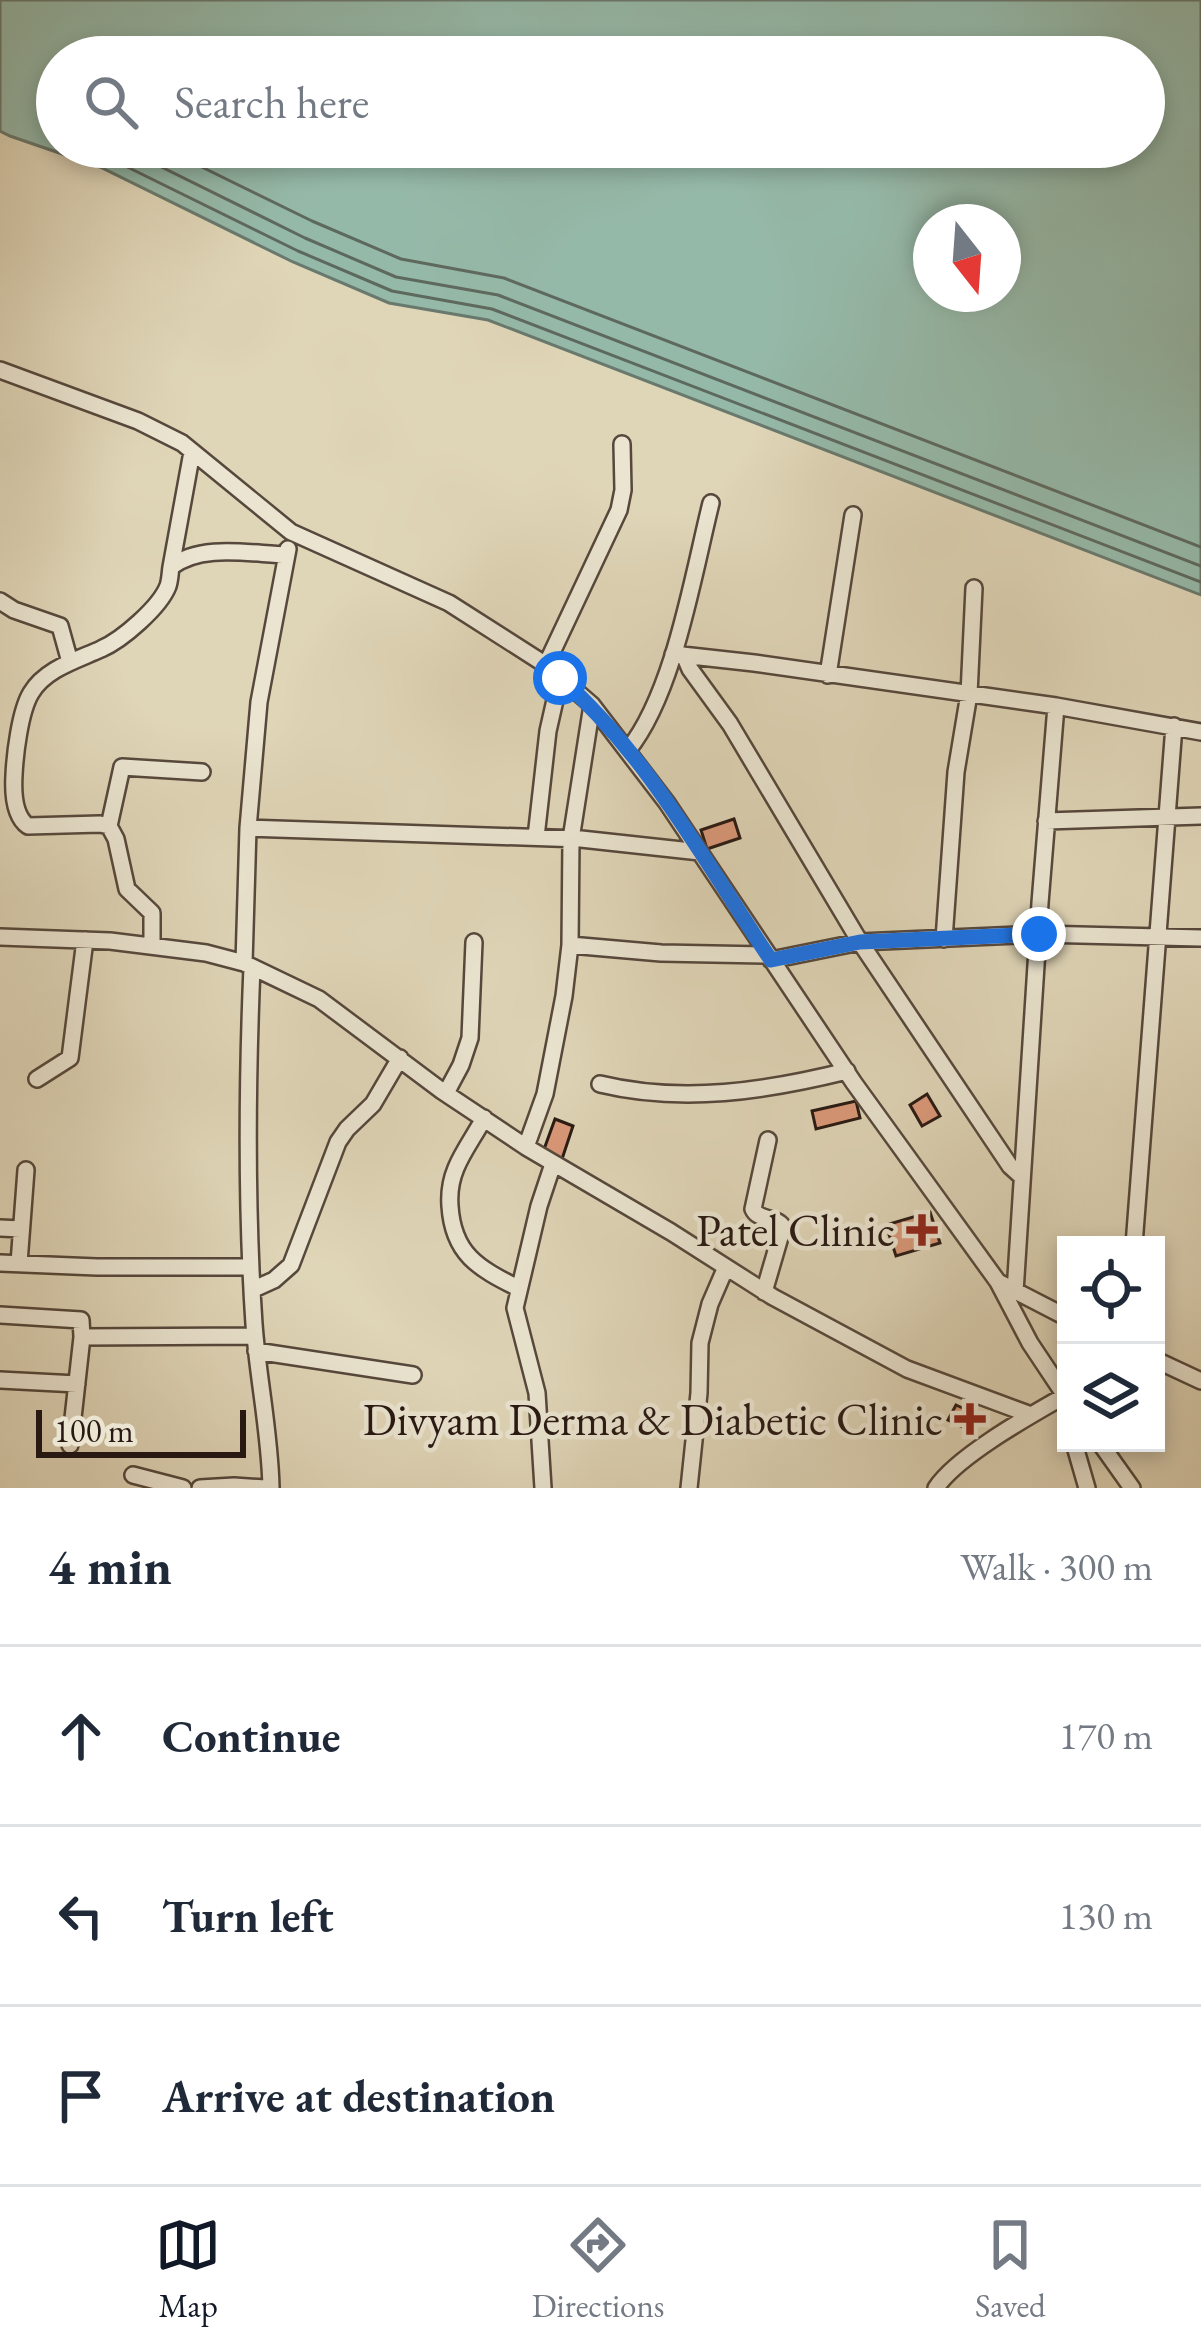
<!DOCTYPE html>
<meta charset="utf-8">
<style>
body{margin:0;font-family:"EB Garamond",serif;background:#f2f2f3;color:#1f2937}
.controls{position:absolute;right:36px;bottom:36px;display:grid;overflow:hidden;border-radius:0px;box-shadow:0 6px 18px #0003}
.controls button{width:108px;height:108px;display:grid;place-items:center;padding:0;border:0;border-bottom:3px solid #e0e1e3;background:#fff;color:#1f2937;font:60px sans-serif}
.compass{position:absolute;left:913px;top:204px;width:108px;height:108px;border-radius:50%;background:#fff;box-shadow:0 6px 18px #0003;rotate:163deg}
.scale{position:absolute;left:36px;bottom:30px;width:210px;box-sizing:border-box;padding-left:12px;border:6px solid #281913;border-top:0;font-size:33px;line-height:42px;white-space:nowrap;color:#281913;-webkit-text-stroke:9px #eae4d0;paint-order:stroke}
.stop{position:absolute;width:36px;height:36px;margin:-27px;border:9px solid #1a73e8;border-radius:50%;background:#fff}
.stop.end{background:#1a73e8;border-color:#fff;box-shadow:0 3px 12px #0008}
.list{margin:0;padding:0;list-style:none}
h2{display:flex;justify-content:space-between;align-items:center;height:156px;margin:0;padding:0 48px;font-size:51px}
h2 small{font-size:39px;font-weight:400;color:#747a83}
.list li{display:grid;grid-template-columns:78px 1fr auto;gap:36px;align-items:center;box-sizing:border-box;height:180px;padding:0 48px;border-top:3px solid #e0e1e3}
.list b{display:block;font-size:45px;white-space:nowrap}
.list em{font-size:39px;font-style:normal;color:#747a83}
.icon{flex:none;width:66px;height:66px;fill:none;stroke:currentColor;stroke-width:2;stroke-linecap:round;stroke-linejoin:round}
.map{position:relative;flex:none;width:1201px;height:1488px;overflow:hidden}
.search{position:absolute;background:#fff;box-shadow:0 6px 18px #0003;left:36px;right:36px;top:36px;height:132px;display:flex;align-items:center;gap:30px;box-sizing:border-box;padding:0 42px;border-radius:66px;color:#747a83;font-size:45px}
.sheet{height:696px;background:#fff}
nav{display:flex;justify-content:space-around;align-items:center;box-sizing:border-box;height:168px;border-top:3px solid #e0e1e3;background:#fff;font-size:33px;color:#747a83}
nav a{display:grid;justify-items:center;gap:6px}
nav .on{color:#111827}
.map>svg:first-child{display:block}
</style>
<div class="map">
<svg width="1201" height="1488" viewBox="0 0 1201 1488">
<rect width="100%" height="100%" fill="#dfd5b7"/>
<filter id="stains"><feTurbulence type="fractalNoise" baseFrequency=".00167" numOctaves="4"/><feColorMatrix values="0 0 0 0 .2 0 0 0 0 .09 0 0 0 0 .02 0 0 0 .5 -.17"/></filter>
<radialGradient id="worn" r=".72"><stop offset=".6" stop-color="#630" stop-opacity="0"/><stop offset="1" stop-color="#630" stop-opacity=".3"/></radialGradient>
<path fill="#95b9a9" stroke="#69796d" stroke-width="3" fill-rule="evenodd" d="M0 0H1201V595L488 320 389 303 293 262 100 167 10 136 0 131ZM57 57H1144V147H57ZM931 222H1003V294H931Z"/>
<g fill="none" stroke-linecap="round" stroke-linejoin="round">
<path stroke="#5e695e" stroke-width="3" d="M79 147 105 156 298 251 392 291 492 309 1201 582
M121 147 305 238 396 277 498 295 1201 566
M161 147 312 221 401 259 504 278 1201 547"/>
</g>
<path fill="#db997a" stroke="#281913" stroke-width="3" d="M734 819 740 838 707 849 701 830Z
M927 1094 940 1116 922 1126 910 1105Z
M856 1101 860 1118 816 1129 812 1111Z
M555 1119 573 1126 562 1159 543 1152Z
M930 1212 940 1243 896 1256 886 1225Z
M956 1405 980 1416 973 1432 948 1420Z"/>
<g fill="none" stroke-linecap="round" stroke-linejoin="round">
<g stroke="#56483c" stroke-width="20">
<path id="street" d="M0 370 138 421 182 443 291 532 449 603 546 665 592 705 667 803 854 1083 998 1282 1066 1317
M171 567 192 452
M0 601 14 610 60 626 70 662
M673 654 754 663 1056 706 1201 732
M684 655 690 669 730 724 860 942 1010 1166 1021 1176
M546 665 619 510 623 490 622 444
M828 675 853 515
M628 750C674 693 693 575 711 503
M1046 821 1201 816
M109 826 122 767 202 772
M248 828 581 839 700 852
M536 837 548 731 560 678
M0 937 110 941 206 953 244 963 319 999 442 1091 526 1147 671 1232 773 1297 907 1369 1031 1415
M944 939 956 772 969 694 974 588
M570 945 661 953 768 955
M152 946V913L127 889 116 839 109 826 100 824 28 826C14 816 13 792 14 775 15 754 20 711 31 693 45 669 77 660 101 649 122 640 160 607 168 586 170 580 170 574 171 567 201 543 251 554 287 555
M771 960 860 942 1039 934 1201 938
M244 963 248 828 259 702 288 549
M252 967C247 1086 246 1205 254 1324 258 1379 270 1433 271 1488
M37 1079 70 1058 85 940
M600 1084C683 1104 766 1091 847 1071
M446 1093 461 1065 470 1038 474 942
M484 1118C475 1135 463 1151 456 1168 451 1180 449 1193 450 1206 453 1254 478 1268 518 1288
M526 1147 545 1094 564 996 570 945 571 839 592 705
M0 1228 21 1229
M1134 1245 1174 726
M0 1263 97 1267H251
M19 1263 26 1170
M998 1282 1030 1343 1066 1397
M252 1290 274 1280 291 1265 338 1142 347 1129 373 1104 400 1058
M764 1292 783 1227C776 1216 758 1221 753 1209L768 1140
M1015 1292 1040 903 1056 706
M0 1315 81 1320 82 1337 70 1445
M82 1337 255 1336
M256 1351 413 1375
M1156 1360 1201 1381
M0 1380 77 1384
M1074 1443 1087 1488
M1100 1443 1132 1488
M133 1475 183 1488
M200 1488 234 1486 265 1488
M543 1488 537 1393 515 1308 539 1206 553 1164
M689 1488 699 1393 700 1343 710 1304 726 1267
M936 1488C957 1456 1031 1415 1066 1395"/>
</g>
<use href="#street" stroke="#eae4d0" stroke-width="15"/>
</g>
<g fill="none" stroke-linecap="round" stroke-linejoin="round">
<path stroke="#1a73e8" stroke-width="15" d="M560 678C648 755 706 864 771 960L860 942 1039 934"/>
</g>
<g fill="#8f2418" stroke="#eae4d0" stroke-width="4.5">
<path d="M916 1212h12v12h12v12h-12v12h-12v-12h-12v-12h12z"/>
<path d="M964 1401h12v12h12v12h-12v12h-12v-12h-12v-12h12z"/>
</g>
<g text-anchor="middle" stroke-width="9" stroke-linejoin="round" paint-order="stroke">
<g font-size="45" fill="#281913" stroke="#eae4d0" text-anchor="end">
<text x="895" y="1246">Patel Clinic</text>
<text x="943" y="1435">Divyam Derma &amp; Diabetic Clinic</text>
</g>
</g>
<rect width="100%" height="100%" filter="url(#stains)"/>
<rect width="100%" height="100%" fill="url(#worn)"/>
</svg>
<div class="controls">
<button><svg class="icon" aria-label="locate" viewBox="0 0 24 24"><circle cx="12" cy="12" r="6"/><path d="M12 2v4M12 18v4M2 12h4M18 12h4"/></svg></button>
<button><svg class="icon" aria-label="layers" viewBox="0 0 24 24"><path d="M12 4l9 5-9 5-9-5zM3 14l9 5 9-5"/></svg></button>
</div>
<svg class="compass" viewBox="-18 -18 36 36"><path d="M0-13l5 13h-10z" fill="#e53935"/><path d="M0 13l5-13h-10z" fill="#747a83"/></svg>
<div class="scale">100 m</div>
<div class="stop" style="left:560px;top:678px"></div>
<div class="stop end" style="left:1039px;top:934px"></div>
<div class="search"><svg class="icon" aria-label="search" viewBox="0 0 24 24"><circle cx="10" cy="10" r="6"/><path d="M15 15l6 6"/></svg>Search here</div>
</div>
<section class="sheet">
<h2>4 min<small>Walk · 300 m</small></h2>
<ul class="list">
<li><svg class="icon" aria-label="ahead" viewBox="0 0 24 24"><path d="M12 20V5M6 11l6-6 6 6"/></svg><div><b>Continue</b></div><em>170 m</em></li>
<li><svg class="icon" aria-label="left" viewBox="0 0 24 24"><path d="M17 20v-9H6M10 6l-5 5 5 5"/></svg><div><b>Turn left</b></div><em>130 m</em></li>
<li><svg class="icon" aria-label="arrive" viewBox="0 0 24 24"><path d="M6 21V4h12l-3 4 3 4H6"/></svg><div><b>Arrive at destination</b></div></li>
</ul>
</section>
<nav>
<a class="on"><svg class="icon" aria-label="map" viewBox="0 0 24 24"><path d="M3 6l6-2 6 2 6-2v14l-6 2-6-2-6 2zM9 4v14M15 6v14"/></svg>Map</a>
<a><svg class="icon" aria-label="directions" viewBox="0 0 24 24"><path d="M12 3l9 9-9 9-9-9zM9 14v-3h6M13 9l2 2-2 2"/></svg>Directions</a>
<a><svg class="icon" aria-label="saved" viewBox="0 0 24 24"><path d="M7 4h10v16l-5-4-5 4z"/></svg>Saved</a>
</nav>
